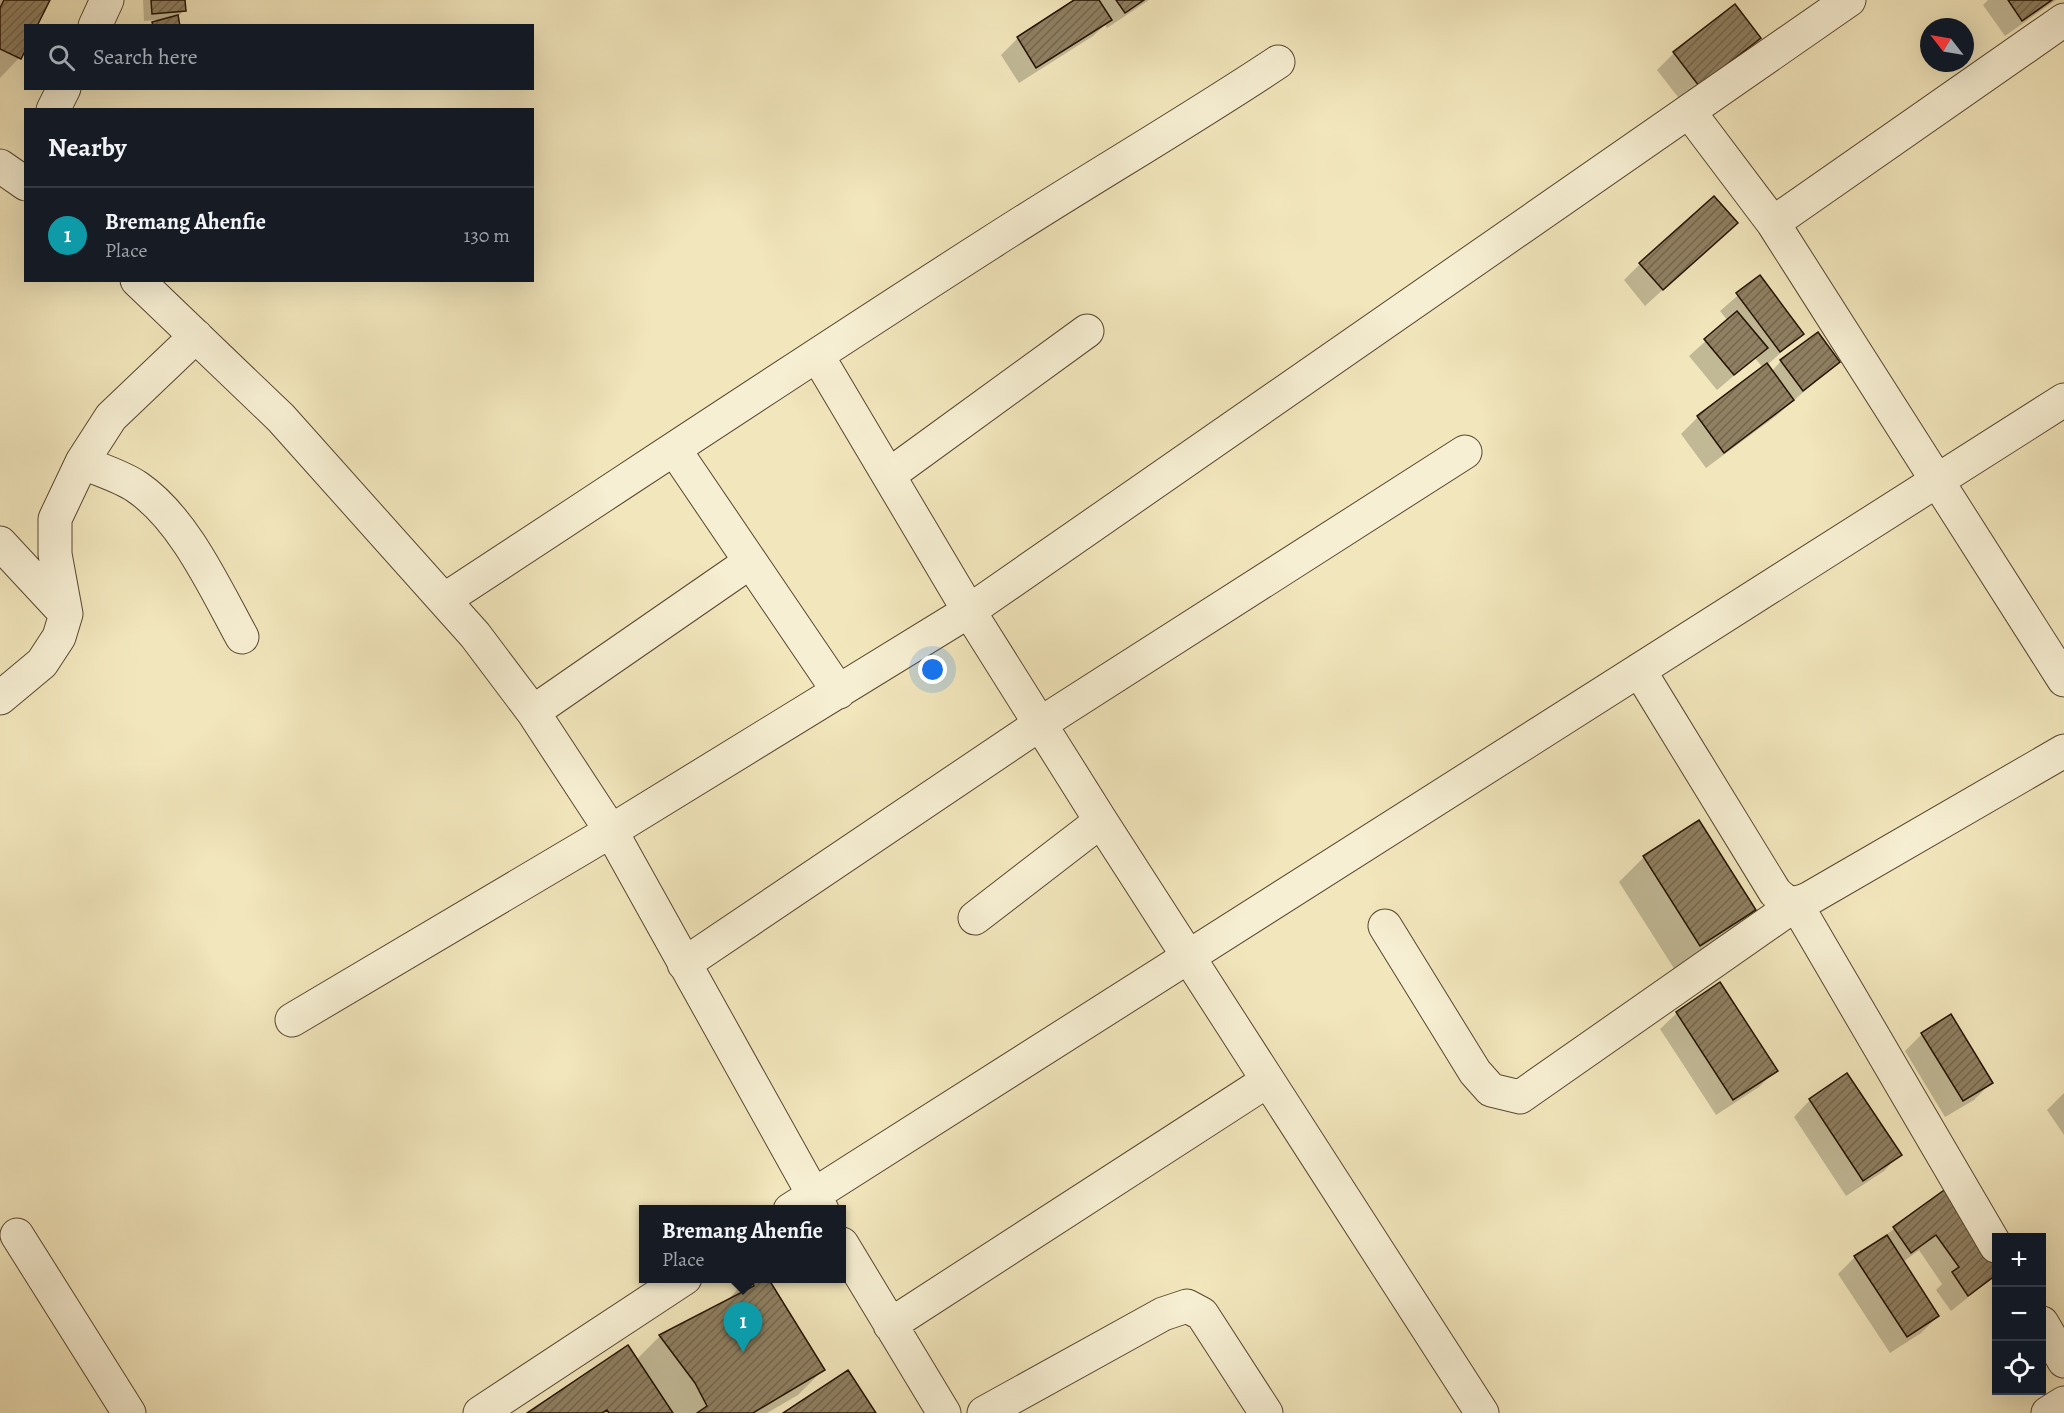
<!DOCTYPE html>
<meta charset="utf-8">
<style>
body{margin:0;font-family:Alegreya,serif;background:#242831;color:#f1f3f6}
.controls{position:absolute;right:18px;bottom:18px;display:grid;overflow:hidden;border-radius:0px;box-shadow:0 6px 24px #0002}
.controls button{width:54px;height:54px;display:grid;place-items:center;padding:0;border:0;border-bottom:2px solid #363941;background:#171b24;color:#f1f3f6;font:30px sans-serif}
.compass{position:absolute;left:1920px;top:18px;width:54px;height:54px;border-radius:50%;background:#171b24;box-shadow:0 6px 24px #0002;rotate:301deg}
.you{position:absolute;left:933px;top:670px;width:21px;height:21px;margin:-15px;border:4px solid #fff;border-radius:50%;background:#1a73e8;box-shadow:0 0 0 9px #1a73e833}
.badge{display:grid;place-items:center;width:39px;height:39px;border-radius:50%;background:#c59692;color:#fff;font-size:20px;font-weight:700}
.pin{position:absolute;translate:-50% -50px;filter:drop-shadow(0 2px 3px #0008)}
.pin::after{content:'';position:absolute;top:32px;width:21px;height:18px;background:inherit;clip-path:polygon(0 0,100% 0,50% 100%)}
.popup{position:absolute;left:639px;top:1205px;width:207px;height:78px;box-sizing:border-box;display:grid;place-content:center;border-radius:0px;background:#171b24;filter:drop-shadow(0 2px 4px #0005);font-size:20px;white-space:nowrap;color:#9ea1a6}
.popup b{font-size:22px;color:#f1f3f6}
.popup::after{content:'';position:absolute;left:50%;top:100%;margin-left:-12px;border:12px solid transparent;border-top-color:#171b24}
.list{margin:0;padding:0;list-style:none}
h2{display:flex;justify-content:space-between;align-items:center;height:78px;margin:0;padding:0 24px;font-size:26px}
h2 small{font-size:20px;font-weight:400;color:#9ea1a6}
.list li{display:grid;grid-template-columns:39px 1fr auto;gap:18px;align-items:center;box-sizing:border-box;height:96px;padding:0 24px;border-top:2px solid #363941}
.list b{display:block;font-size:22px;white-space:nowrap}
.list p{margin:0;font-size:20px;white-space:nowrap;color:#9ea1a6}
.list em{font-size:20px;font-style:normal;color:#9ea1a6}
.icon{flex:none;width:33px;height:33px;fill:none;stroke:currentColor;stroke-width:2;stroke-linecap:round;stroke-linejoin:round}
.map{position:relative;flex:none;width:2064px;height:1413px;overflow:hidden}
.search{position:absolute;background:#171b24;box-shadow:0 6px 24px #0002;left:24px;top:24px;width:510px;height:66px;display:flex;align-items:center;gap:15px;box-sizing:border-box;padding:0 21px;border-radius:0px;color:#9ea1a6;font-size:22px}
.panel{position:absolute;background:#171b24;box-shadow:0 6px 24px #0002;left:24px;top:108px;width:510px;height:174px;border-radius:0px}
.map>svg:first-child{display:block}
</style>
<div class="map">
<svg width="2064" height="1413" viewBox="0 0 2064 1413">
<defs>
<pattern id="building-hatch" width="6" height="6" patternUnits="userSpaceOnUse" patternTransform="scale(1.5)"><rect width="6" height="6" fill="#8f8062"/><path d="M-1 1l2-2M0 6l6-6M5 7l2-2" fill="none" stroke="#75674e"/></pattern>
</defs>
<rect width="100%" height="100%" fill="#f2e6bc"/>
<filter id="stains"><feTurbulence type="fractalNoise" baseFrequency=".00333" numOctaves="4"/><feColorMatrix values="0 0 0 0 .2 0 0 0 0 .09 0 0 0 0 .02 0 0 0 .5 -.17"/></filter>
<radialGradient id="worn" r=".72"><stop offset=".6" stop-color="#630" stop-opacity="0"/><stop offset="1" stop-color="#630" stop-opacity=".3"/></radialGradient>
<path fill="#0003" d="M0 0H48L26 26V46L19 58 0 78Z
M143 0H184V10L177 18 179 26H150L156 20 144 21Z
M1077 0H1149L1107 28 1105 25 1093 36 1019 83 1001 55 1018 38Z
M1988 0H2056L2005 36 1983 5Z
M1734 6 1759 38 1742 54 1681 101 1657 70 1674 53Z
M1736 223 1645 306 1624 280 1640 264Z
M1759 277 1802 334 1767 365 1772 371 1781 361 1838 362 1776 416 1706 468 1681 434 1698 417 1763 368 1755 358 1717 390 1689 356 1728 321 1720 311Z
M1644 857 1754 910 1729 935 1675 970 1619 882Z
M1677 1013 1776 1070 1759 1087 1716 1115 1660 1029Z
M1922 1034 1991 1083 1974 1100 1945 1117 1905 1051Z
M2064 1093V1135L2047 1110Z
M1810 1100 1900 1154 1884 1171 1846 1196 1794 1117Z
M1947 1191 1996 1261V1275L1951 1311 1936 1290 1942 1284 1919 1250 1903 1262 1938 1316 1921 1333 1890 1353 1838 1274 1855 1257Z
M748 1278H766L823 1370 798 1395 767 1413H529L636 1360 660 1336 726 1302Z"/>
<path fill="url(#building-hatch)" stroke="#241200" stroke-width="1.5" d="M4 0H50L37 26H26V49L21 59 0 49V8Z
M151 0H185L186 11 152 14Z
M1074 0H1099L1112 20 1036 68 1017 37Z
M1116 0H1144L1125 13Z
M2008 0H2052L2022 21Z
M1735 4 1761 38 1699 86 1673 52Z
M178 15 180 26H153L152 22Z
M1714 196 1738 223 1663 290 1639 263Z
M1760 275 1804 334 1780 352 1736 293Z
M1737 311 1768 348 1734 375 1704 339Z
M1818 332 1840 362 1803 391 1780 360Z
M1767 363 1794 400 1724 453 1697 416Z
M1699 820 1756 910 1700 946 1643 856Z
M1720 982 1778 1071 1733 1100 1676 1012Z
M1951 1014 1993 1083 1963 1101 1921 1033Z
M1847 1073 1902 1155 1863 1181 1809 1099Z
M1947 1188 1996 1259V1275L1968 1296 1952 1272 1959 1267 1936 1235 1911 1253 1893 1227Z
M1887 1235 1939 1316 1907 1337 1854 1256Z
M751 1278H768L825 1370 753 1413H697L707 1406 695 1383 659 1335 754 1286Z
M628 1345 673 1413H609L607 1410 602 1413H527Z
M848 1370 876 1413H783Z"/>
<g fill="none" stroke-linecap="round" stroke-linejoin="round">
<g stroke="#58472f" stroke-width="35">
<path id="minor" d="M95 26 107 0
M53 110 64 88
M1690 113 1773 223 2064 680
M0 166 26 184
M1773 223 2064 20
M137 280 281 418 475 635 533 712 611 831 822 1210
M817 355 969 611 1101 821 1482 1413
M674 449 839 692
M82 462C99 470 121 476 137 487 184 519 215 588 242 637
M889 475 1087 331
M0 543 66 614
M444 600C626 481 807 360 990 243 1086 181 1183 125 1278 62
M1639 670 1775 892C1788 905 1794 905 1810 898L2064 751
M0 698 42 663 59 637 66 614 55 554V519L82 462 111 417 196 336
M533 712 750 562
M975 918 1101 821
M1385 926 1475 1072 1491 1090 1520 1097 1796 904 1996 1246
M684 964 1040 724 1465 452
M292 1020 611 831 969 611 1849 0
M790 1210 2064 400
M17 1235 129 1413
M842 1244 944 1413
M2042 1323 2064 1361
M890 1325 1267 1081
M480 1413 685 1278
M984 1413 1163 1314 1187 1306 1202 1314 1266 1413
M2048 1413 2064 1403"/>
</g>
<use href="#minor" stroke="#f7efd3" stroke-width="33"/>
</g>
<rect width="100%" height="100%" filter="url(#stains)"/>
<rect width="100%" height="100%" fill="url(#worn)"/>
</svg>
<div class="controls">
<button>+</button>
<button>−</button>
<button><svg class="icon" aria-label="locate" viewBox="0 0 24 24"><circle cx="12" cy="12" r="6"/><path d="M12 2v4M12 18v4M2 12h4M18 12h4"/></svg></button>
</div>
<svg class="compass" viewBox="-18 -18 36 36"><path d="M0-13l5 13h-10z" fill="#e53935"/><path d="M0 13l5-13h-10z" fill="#9ea1a6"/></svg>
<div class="you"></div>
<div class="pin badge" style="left:743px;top:1352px;background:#0f9aa8">1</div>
<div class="popup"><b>Bremang Ahenfie</b>Place</div>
<div class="search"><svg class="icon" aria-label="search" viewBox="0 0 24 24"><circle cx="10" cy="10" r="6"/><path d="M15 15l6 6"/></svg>Search here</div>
<section class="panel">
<h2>Nearby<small></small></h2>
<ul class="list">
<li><span class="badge" style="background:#0f9aa8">1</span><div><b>Bremang Ahenfie</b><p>Place</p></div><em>130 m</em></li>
</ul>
</section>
</div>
